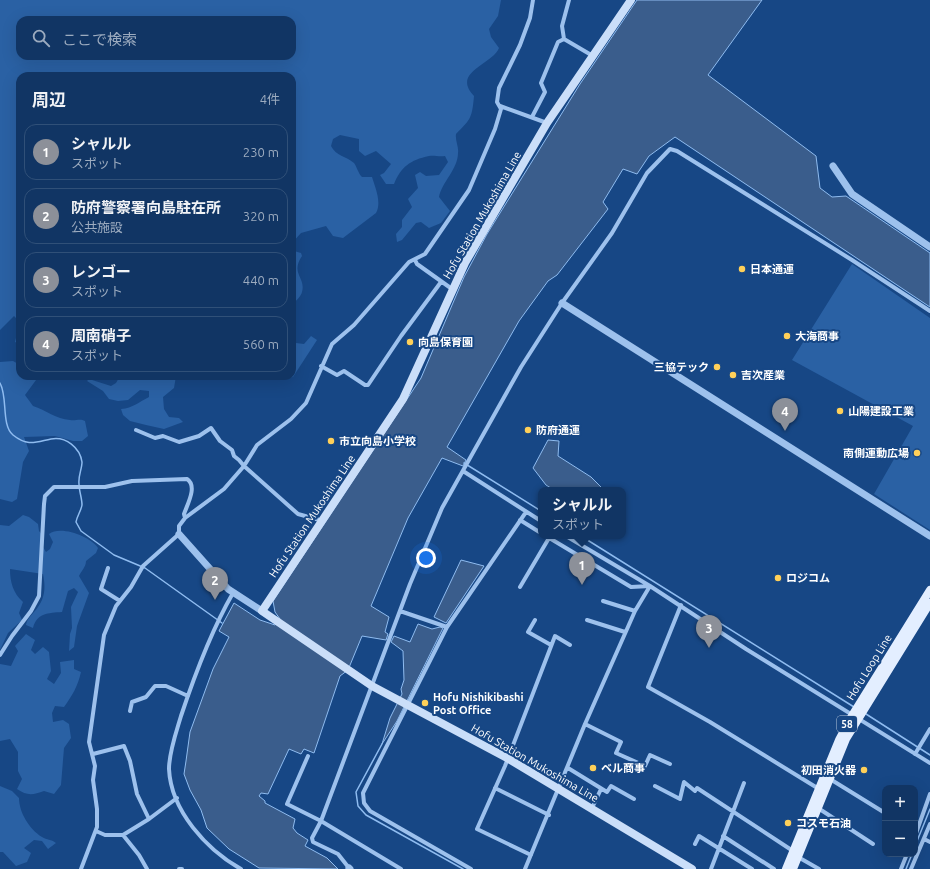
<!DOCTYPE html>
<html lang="ja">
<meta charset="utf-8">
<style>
body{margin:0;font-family:Ubuntu,"Noto Sans JP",sans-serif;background:#1a3d6a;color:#f1f3f6}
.controls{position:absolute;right:12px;bottom:12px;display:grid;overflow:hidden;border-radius:8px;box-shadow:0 4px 16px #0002}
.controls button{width:36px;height:36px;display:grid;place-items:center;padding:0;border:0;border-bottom:1px solid #305078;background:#113564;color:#f1f3f6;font:20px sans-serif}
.you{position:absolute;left:426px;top:558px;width:14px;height:14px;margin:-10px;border:3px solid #fff;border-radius:50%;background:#1a73e8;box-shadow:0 0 0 6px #1a73e833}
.badge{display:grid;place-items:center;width:26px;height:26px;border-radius:50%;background:#8c9099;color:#fff;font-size:13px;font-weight:700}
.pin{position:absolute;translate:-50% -33px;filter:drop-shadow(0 1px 2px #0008)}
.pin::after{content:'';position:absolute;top:21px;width:14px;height:12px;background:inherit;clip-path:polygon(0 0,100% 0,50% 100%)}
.popup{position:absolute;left:538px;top:487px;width:88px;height:52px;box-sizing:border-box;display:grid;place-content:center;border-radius:8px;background:#113564;filter:drop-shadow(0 1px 3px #0005);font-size:13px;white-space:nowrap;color:#9cabbf}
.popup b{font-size:15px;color:#f1f3f6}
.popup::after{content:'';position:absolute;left:50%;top:100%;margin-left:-8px;border:8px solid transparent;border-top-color:#113564}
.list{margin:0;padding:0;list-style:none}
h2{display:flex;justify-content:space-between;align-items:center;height:52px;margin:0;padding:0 16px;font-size:17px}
h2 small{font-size:13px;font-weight:400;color:#9cabbf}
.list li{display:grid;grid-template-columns:26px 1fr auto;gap:12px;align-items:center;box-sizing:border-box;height:56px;margin:0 8px 8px;padding:0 8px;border:1px solid #305078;border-radius:12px}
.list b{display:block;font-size:15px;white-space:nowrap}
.list p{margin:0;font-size:13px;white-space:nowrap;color:#9cabbf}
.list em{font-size:13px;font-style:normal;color:#9cabbf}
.icon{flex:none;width:22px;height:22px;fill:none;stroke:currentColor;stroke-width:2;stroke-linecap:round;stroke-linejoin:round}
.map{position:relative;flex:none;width:930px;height:869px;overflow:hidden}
.search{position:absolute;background:#113564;box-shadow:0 4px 16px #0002;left:16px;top:16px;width:280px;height:44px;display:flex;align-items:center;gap:10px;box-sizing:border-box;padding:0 14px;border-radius:12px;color:#9cabbf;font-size:15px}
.panel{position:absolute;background:#113564;box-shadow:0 4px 16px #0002;left:16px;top:72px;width:280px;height:308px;border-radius:12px}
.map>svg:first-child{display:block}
</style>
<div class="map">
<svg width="930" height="869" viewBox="0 0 930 869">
<rect width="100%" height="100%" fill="#174785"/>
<path fill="#2a61a4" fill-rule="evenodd" d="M0 0H501L498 16 489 29 491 37 499 48C492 65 451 72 474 96 472 118 471 119 456 134 455 141 459 147 458 153 458 169 442 182 439 197L450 211 441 223 429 228 421 222 416 223 402 240 397 242 396 234 402 227V220L412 207 408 199 418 188 415 175 420 172 426 176 439 175 448 162 445 156C439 157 434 155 429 156 410 160 401 167 394 184H386L380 175 384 173 391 164 376 151 365 156 359 151V139L340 135 333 139 331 146C336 156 346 156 354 163 357 167 358 173 362 177H372C375 187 382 202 376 213L343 238 333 236 326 226 301 233 292 243 294 251 301 253 302 256C290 274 306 277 302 292 301 297 295 301 292 305V76H20V322L14 316 0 330ZM20 20H292V56H20Z
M852 264 930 318V530L874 494 913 426 792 360Z
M20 322V344L15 342Z
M311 336 317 340 293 377 287 378 285 376H292V337L296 343 304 344Z
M13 361 20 365V376H39L25 395 33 406C46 410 56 419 70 420 76 421 80 418 85 421L88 436 82 441H73L55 436 24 437 29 451 23 462 17 499 12 502 0 499V362Z
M120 376H176L174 388 163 397 164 409 169 417 179 418 183 422 164 429 146 425 130 421 123 415 121 409C133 408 139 402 149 397V391L140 390 128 400 118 401 109 399 103 391 87 381 89 379 111 386 116 383Z
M23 515 29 517 38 524 39 531 44 537 43 547 46 552 50 549 53 542 49 534C61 525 91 537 98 548L96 553 86 561C86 567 81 571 79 576L89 593 77 626 74 647 69 651 70 634 72 628 71 607 78 592 74 588 68 591 62 612C48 613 37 613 33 628L26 625C27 619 30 617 34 612 45 600 46 589 43 574L10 569C10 582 13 593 23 602L19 613 22 620 8 633 0 650V525L9 526Z
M26 634 35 640 31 650 35 654 43 647 49 652 51 671 47 679 54 684 61 673 60 662 74 660V669L81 672C78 686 72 696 64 707L55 706 52 713 53 722 63 720 69 724 71 738 64 748 61 785 54 794 44 791C33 795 27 796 17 789L22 779 18 771V752L10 739 0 741V664L11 666 18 651 15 646Z
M0 786 12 791 19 798C19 812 29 829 42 837 47 840 51 839 56 843L48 849 42 841 34 840 24 848 31 853 27 862 16 866 3 852H0Z"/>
<path fill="#3a5d8c" stroke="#8fbcf0" d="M637 0H762L708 75 816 156 820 188 832 197 846 196 930 253V307L675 137 649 156 637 174 623 169 603 202 608 209 557 275 548 281 519 321 447 447 466 460 463 466 442 458 408 518 371 606 389 617 385 632 388 634 386 640 362 636 348 670 340 676 314 753 304 749 301 754 289 749 268 794 261 793 259 796 265 801V803L295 819 293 828 297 833 308 840 305 846 327 858 338 869 259 868 229 849 207 828 201 810 190 790 184 774 186 761 190 732 213 669 229 637 219 631 234 603 260 620 275 625 280 619 275 612 273 601 421 378 464 277 487 234 580 84Z
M548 440 559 441 558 456 591 477 604 490H554L546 485 533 468Z
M461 560 484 566 446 623 434 617Z
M418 624 432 629 440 627 443 628 397 721 382 744 390 718 402 694 401 689 404 680 403 651 391 642 394 636 410 642Z"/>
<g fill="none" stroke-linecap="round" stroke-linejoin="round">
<path stroke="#8fbcf0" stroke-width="1.5" d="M0 383C8 397 1 425 13 435 28 447 36 442 51 439 66 436 80 448 82 462 82 469 78 476 79 484 79 491 82 498 82 505 81 511 77 516 76 522L81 531 114 555 145 568 222 623
M464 463 541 511
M581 536 854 707
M866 714 930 755
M382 744 356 792 358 806 366 815 463 869
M915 846 930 809
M906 869 912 854"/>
<path stroke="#9dc1ed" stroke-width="4" d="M569 0 562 26 564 39 593 56
M500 106 547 123
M532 117 545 92 541 83 558 42 564 39
M415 260 417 264 452 289
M321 366 337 375 344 371 365 385H368L401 336 441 282
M136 430 155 438 163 436 179 442 199 436 211 428 220 441 232 450 234 456 239 460 244 466 298 514 323 521
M463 471 541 521
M520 520 541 533
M546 536 631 587 650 586
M566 536 650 586 746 649 930 763
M108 568 101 589 120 601
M520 587 549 538
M233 593C211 631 195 674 181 716 176 733 169 752 169 769 171 811 207 850 241 869
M603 601 635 611
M681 605 648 687 710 722 819 789
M400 611 447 627
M535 620 528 632 551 645
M587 620 625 632
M0 655 12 636 31 611 39 596 44 504 45 496 54 487H105L132 481 187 479C198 486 187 505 184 514L185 518
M130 711 132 702 146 697 155 686H166L188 696
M585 724 621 742 616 753 645 766 650 755 670 764
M93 754 124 746 130 761 137 794 149 819
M915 754 930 729
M308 756 287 804 321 821 401 869
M568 768 607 792 611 786 634 799
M830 779 885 813
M655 786 680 799 684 782 695 791 697 788 793 851
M495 788 549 815
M592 808 601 789
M818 808 873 844
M96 831 105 835H123L139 855 147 869
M123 835 149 819 177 798
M723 836 774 869
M915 836 930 794
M924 839 930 842
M695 844 699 836 752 869
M531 855 477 829 505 766 555 636 570 645
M798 857 819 869
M349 868 338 854 313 842 312 838 321 821 410 584 442 508 521 367 562 303 612 233 647 173 670 149 677 151 852 260 930 311
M81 869 97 827V809L93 780 95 766 89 742 104 635 116 606 131 587 143 566 179 534V526L185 518 224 489 244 466 257 445 291 419 306 403 332 344 354 325 409 262 425 254 469 190 495 129 501 109 497 102 499 88 520 45 530 18 533 0
M179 869H182
M471 869 370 811 364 803 363 793 447 627 526 512
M525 869 585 724 635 611 650 586
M711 869 744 783
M901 869 907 854
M911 869 930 824"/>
<path stroke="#9dc1ed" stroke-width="7" d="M833 166 852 194 930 247
M562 303 930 536
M179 534 228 589 262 611
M349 868 350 869"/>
<path stroke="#cadef9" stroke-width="8" d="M631 0 547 123 465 263 403 399 262 611 372 686 507 758 692 869"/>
<path stroke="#e3eeff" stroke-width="8" d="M786 869 839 740 853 714 930 590
M793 869 846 739 930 603"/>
</g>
<g fill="#ffd059" stroke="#174785" stroke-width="1.5">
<circle cx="742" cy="269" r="4"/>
<circle cx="787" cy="336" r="4"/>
<circle cx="410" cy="342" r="4"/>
<circle cx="717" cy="367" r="4"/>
<circle cx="733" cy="375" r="4"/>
<circle cx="840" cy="411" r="4"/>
<circle cx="528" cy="430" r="4"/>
<circle cx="331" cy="441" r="4"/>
<circle cx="917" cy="453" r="4"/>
<circle cx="778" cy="578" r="4"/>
<circle cx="425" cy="703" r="4"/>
<circle cx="593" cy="768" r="4"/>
<circle cx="864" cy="770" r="4"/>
<circle cx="788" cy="823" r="4"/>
</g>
<g text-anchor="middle" stroke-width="4" stroke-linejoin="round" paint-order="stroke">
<rect fill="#174785" stroke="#b9c8da" stroke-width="1" x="837" y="716" width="20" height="16" rx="3"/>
<g font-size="10" font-weight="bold" fill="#fff">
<text x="847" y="728">58</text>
</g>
<g font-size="11" fill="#fff" stroke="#174785">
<text transform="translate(482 215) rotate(-60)" y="4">Hofu Station Mukoshima Line</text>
<text transform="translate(312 516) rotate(-56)" y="4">Hofu Station Mukoshima Line</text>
<text transform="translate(869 667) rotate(-58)" y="4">Hofu Loop Line</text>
<text transform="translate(535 763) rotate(30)" y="4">Hofu Station Mukoshima Line</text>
</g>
<g font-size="11" font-weight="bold" fill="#fff" stroke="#174785" text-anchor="start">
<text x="750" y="273">日本通運</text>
<text x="795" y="340">大海商事</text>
<text x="418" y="346">向島保育園</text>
<text x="709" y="371" text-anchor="end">三協テック</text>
<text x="741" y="379">吉次産業</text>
<text x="848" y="415">山陽建設工業</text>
<text x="536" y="434">防府通運</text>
<text x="339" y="445">市立向島小学校</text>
<text x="909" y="457" text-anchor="end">南側運動広場</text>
<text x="786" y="582">ロジコム</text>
<text x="433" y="701">Hofu Nishikibashi<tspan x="433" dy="13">Post Office</tspan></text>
<text x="601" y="772">ベル商事</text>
<text x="856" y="774" text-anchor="end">初田消火器</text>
<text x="796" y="827">コスモ石油</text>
</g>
</g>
</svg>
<div class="controls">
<button>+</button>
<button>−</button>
</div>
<div class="you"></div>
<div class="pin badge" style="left:582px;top:585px">1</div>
<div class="popup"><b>シャルル</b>スポット</div>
<div class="pin badge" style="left:215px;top:600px">2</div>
<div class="pin badge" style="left:709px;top:648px">3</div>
<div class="pin badge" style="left:785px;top:431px">4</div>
<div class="search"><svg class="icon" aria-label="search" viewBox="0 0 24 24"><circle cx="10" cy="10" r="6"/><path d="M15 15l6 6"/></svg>ここで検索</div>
<section class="panel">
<h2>周辺<small>4件</small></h2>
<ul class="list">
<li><span class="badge">1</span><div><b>シャルル</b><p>スポット</p></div><em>230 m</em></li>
<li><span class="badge">2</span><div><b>防府警察署向島駐在所</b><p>公共施設</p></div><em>320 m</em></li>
<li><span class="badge">3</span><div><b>レンゴー</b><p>スポット</p></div><em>440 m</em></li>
<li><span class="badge">4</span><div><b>周南硝子</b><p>スポット</p></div><em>560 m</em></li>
</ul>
</section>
</div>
